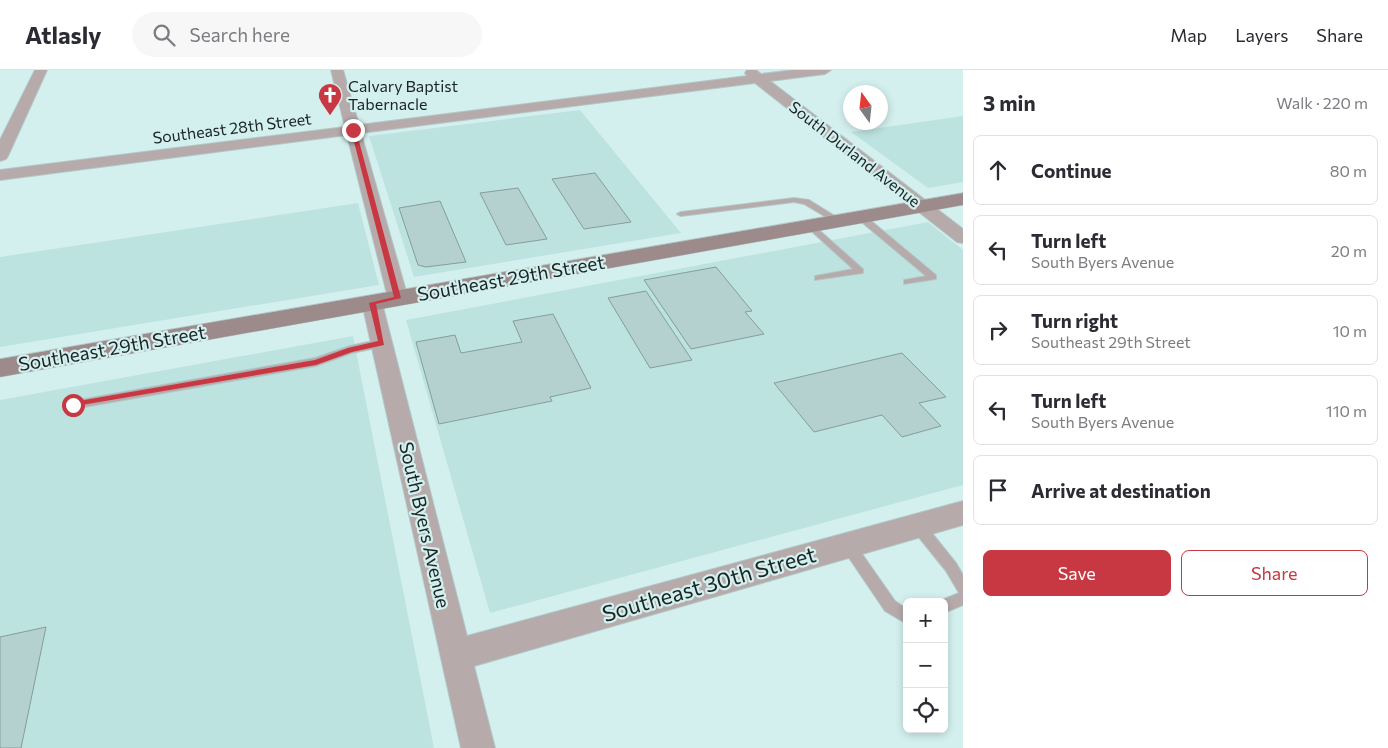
<!DOCTYPE html>
<meta charset="utf-8">
<style>
body{margin:0;font-family:Commissioner,sans-serif;background:#f7f7f7;color:#2b2b33}
.controls{position:absolute;right:15px;bottom:15px;display:grid;overflow:hidden;border-radius:8px;box-shadow:0 2px 8px #0003}
.controls button{width:45px;height:45px;display:grid;place-items:center;padding:0;border:0;border-bottom:1px solid #e1e1e2;background:#fff;color:#2b2b33;font:25px sans-serif}
.compass{position:absolute;left:843px;top:15px;width:45px;height:45px;border-radius:50%;background:#fff;box-shadow:0 2px 8px #0003;rotate:345deg}
.stop{position:absolute;width:15px;height:15px;margin:-11px;border:4px solid #c83843;border-radius:50%;background:#fff}
.stop.end{background:#c83843;border-color:#fff;box-shadow:0 1px 5px #0008}
.list{margin:0;padding:0;list-style:none}
h2{display:flex;justify-content:space-between;align-items:center;height:65px;margin:0;padding:0 20px;font-size:21px}
h2 small{font-size:16px;font-weight:400;color:#7c7c81}
.list li{display:grid;grid-template-columns:32px 1fr auto;gap:15px;align-items:center;box-sizing:border-box;height:70px;margin:0 10px 10px;padding:0 10px;border:1px solid #e1e1e2;border-radius:8px}
.list b{display:block;font-size:19px;white-space:nowrap}
.list p{margin:0;font-size:16px;white-space:nowrap;color:#7c7c81}
.list em{font-size:16px;font-style:normal;color:#7c7c81}
.actions{display:flex;gap:10px;padding:15px 20px}
.actions a{flex:1;padding:11px 0;border:1px solid #c83843;border-radius:8px;text-align:center;font-size:18px;color:#c83843}
.actions .main{background:#c83843;color:#fff}
.icon{flex:none;width:28px;height:28px;fill:none;stroke:currentColor;stroke-width:2;stroke-linecap:round;stroke-linejoin:round}
.map{position:relative;flex:none;width:963px;height:678px;overflow:hidden}
header{display:flex;align-items:center;gap:30px;box-sizing:border-box;height:70px;padding:0 25px;background:#fff;border-bottom:1px solid #e1e1e2}
header strong{font-size:24px}
nav{display:flex;gap:28px;margin-inline-start:auto;font-size:18px}
.search{width:350px;height:45px;background:#f7f7f7;display:flex;align-items:center;gap:12px;box-sizing:border-box;padding:0 18px;border-radius:28px;color:#7c7c81;font-size:19px}
main{display:flex}
aside{flex:1;background:#fff}
.map>svg:first-child{display:block}
</style>
<header>
<strong>Atlasly</strong>
<div class="search"><svg class="icon" aria-label="search" viewBox="0 0 24 24"><circle cx="10" cy="10" r="6"/><path d="M15 15l6 6"/></svg>Search here</div>
<nav><a>Map</a><a>Layers</a><a>Share</a></nav>
</header>
<main>
<div class="map">
<svg width="963" height="678" viewBox="0 0 963 678">
<rect width="100%" height="100%" fill="#d3f0ef"/>
<path fill="#bde3e1" d="M580 40 681 163 414 207 369 66Z
M963 46V112L928 118 851 62Z
M358 133 379 215 0 277V187Z
M928 152 963 180V415L490 543 406 250Z
M353 266 434 678H0V330Z"/>
<path fill="#b4d1cf" stroke="#829e9d" d="M595 103 631 152 584 159 552 109Z
M518 118 547 169 506 175 480 123Z
M440 131 466 192 426 197 418 195 399 138Z
M716 197 752 241 745 242 764 264 691 279 644 210Z
M646 221 692 290 650 298 608 228Z
M553 244 591 318 550 327 552 331 439 354 416 272 455 265 461 283 522 272 513 251Z
M902 283 946 327 919 333 941 356 902 367 882 345 814 362 774 313Z
M46 557 21 678H0V567Z"/>
<g fill="none" stroke-linecap="round" stroke-linejoin="round">
<g stroke="#b2cbca" stroke-width="2">
<path id="lane" d="M794 128 809 130 843 151 842 153H836L804 134 794 132 681 146 677 144 681 142Z
M858 145H864L936 205V209L904 214V210L926 206 858 149Z
M811 153 863 199V203L815 210V206L853 199 808 158 807 156Z
M382 269 386 270 387 273 386 276 352 283 316 296 73 339 67 335 73 331 315 288 350 276Z
M918 450 923 452 956 493 963 505V535L944 543V532L939 531 959 523 946 501 913 460 911 456 913 452Z
M848 469 853 471 895 531 907 539V554L885 541 843 479 841 475 843 471Z"/>
</g>
<g stroke="#b2cbca" stroke-width="2">
<path id="street" d="M35 0H47L8 86 6 89 0 91V70Z
M331 0H343L359 55 747 6 745 3 747 0H756L761 4 794 0H831L825 4 770 11 963 159V173L957 172 755 13 361 63 408 228 405 233 398 235 391 233 388 228 347 65 0 110V100L345 57Z
M372 226 379 228 382 233 467 566 963 431V455L474 596 495 678H461L362 233 365 228Z"/>
</g>
<g stroke="#b2cbca" stroke-width="1">
<path id="secondary" d="M963 123V135L0 307V289Z"/>
</g>
<use href="#lane" fill="#b6aaaa" fill-rule="evenodd"/>
<use href="#street" fill="#b6aaaa" fill-rule="evenodd"/>
<use href="#secondary" fill="#9d8b8b" fill-rule="evenodd"/>
</g>
<path fill="#c83843" d="M353 58 356 60 401 228 376 234 384 275 352 282 316 295 70 337V333L73 332 315 290 348 278 378 271 369 233 394 227 351 60Z"/>
<defs>
<g id="church-pin" transform="scale(1.25)"><path d="M0 17L-7.5 6A9.5 9.5 0 1 1 7.5 6Z" fill="#c83843" stroke="#d3f0ef"/><path d="M-1.2-6h2.4v3.5h3.3v2.4h-3.3V6h-2.4V-.1h-3.3v-2.4h3.3Z" fill="#fff"/></g>
</defs>
<g fill-rule="evenodd">
<use href="#church-pin" x="330" y="25"/>
</g>
<g text-anchor="middle" stroke-width="4.5" stroke-linejoin="round" paint-order="stroke">
<g font-size="16" fill="#192423" stroke="#d3f0ef" text-anchor="start">
<text x="348" y="22">Calvary Baptist<tspan x="348" dy="18">Tabernacle</tspan></text>
</g>
<g font-size="16" fill="#192423" stroke="#d3f0ef">
<text transform="translate(232 58) rotate(-7)" y="6">Southeast 28th Street</text>
<text transform="translate(855 84) rotate(38)" y="6">South Durland Avenue</text>
</g>
<g font-size="19" fill="#192423" stroke="#d3f0ef">
<text transform="translate(511 208) rotate(-10)" y="7">Southeast 29th Street</text>
<text transform="translate(112 278) rotate(-10)" y="7">Southeast 29th Street</text>
<text transform="translate(425 455) rotate(77)" y="7">South Byers Avenue</text>
</g>
<g font-size="22" fill="#192423" stroke="#d3f0ef">
<text transform="translate(709 514) rotate(-16)" y="8">Southeast 30th Street</text>
</g>
</g>
</svg>
<div class="controls">
<button>+</button>
<button>−</button>
<button><svg class="icon" aria-label="locate" viewBox="0 0 24 24"><circle cx="12" cy="12" r="6"/><path d="M12 2v4M12 18v4M2 12h4M18 12h4"/></svg></button>
</div>
<svg class="compass" viewBox="-18 -18 36 36"><path d="M0-13l5 13h-10z" fill="#e53935"/><path d="M0 13l5-13h-10z" fill="#7c7c81"/></svg>
<div class="stop" style="left:73px;top:335px"></div>
<div class="stop end" style="left:353px;top:60px"></div>
</div>
<aside>
<h2>3 min<small>Walk · 220 m</small></h2>
<ul class="list">
<li><svg class="icon" aria-label="ahead" viewBox="0 0 24 24"><path d="M12 20V5M6 11l6-6 6 6"/></svg><div><b>Continue</b></div><em>80 m</em></li>
<li><svg class="icon" aria-label="left" viewBox="0 0 24 24"><path d="M17 20v-9H6M10 6l-5 5 5 5"/></svg><div><b>Turn left</b><p>South Byers Avenue</p></div><em>20 m</em></li>
<li><svg class="icon" aria-label="right" viewBox="0 0 24 24"><path d="M7 20v-9h11M14 6l5 5-5 5"/></svg><div><b>Turn right</b><p>Southeast 29th Street</p></div><em>10 m</em></li>
<li><svg class="icon" aria-label="left" viewBox="0 0 24 24"><path d="M17 20v-9H6M10 6l-5 5 5 5"/></svg><div><b>Turn left</b><p>South Byers Avenue</p></div><em>110 m</em></li>
<li><svg class="icon" aria-label="arrive" viewBox="0 0 24 24"><path d="M6 21V4h12l-3 4 3 4H6"/></svg><div><b>Arrive at destination</b></div></li>
</ul>
<div class="actions"><a class="main">Save</a><a>Share</a></div>
</aside>
</main>
